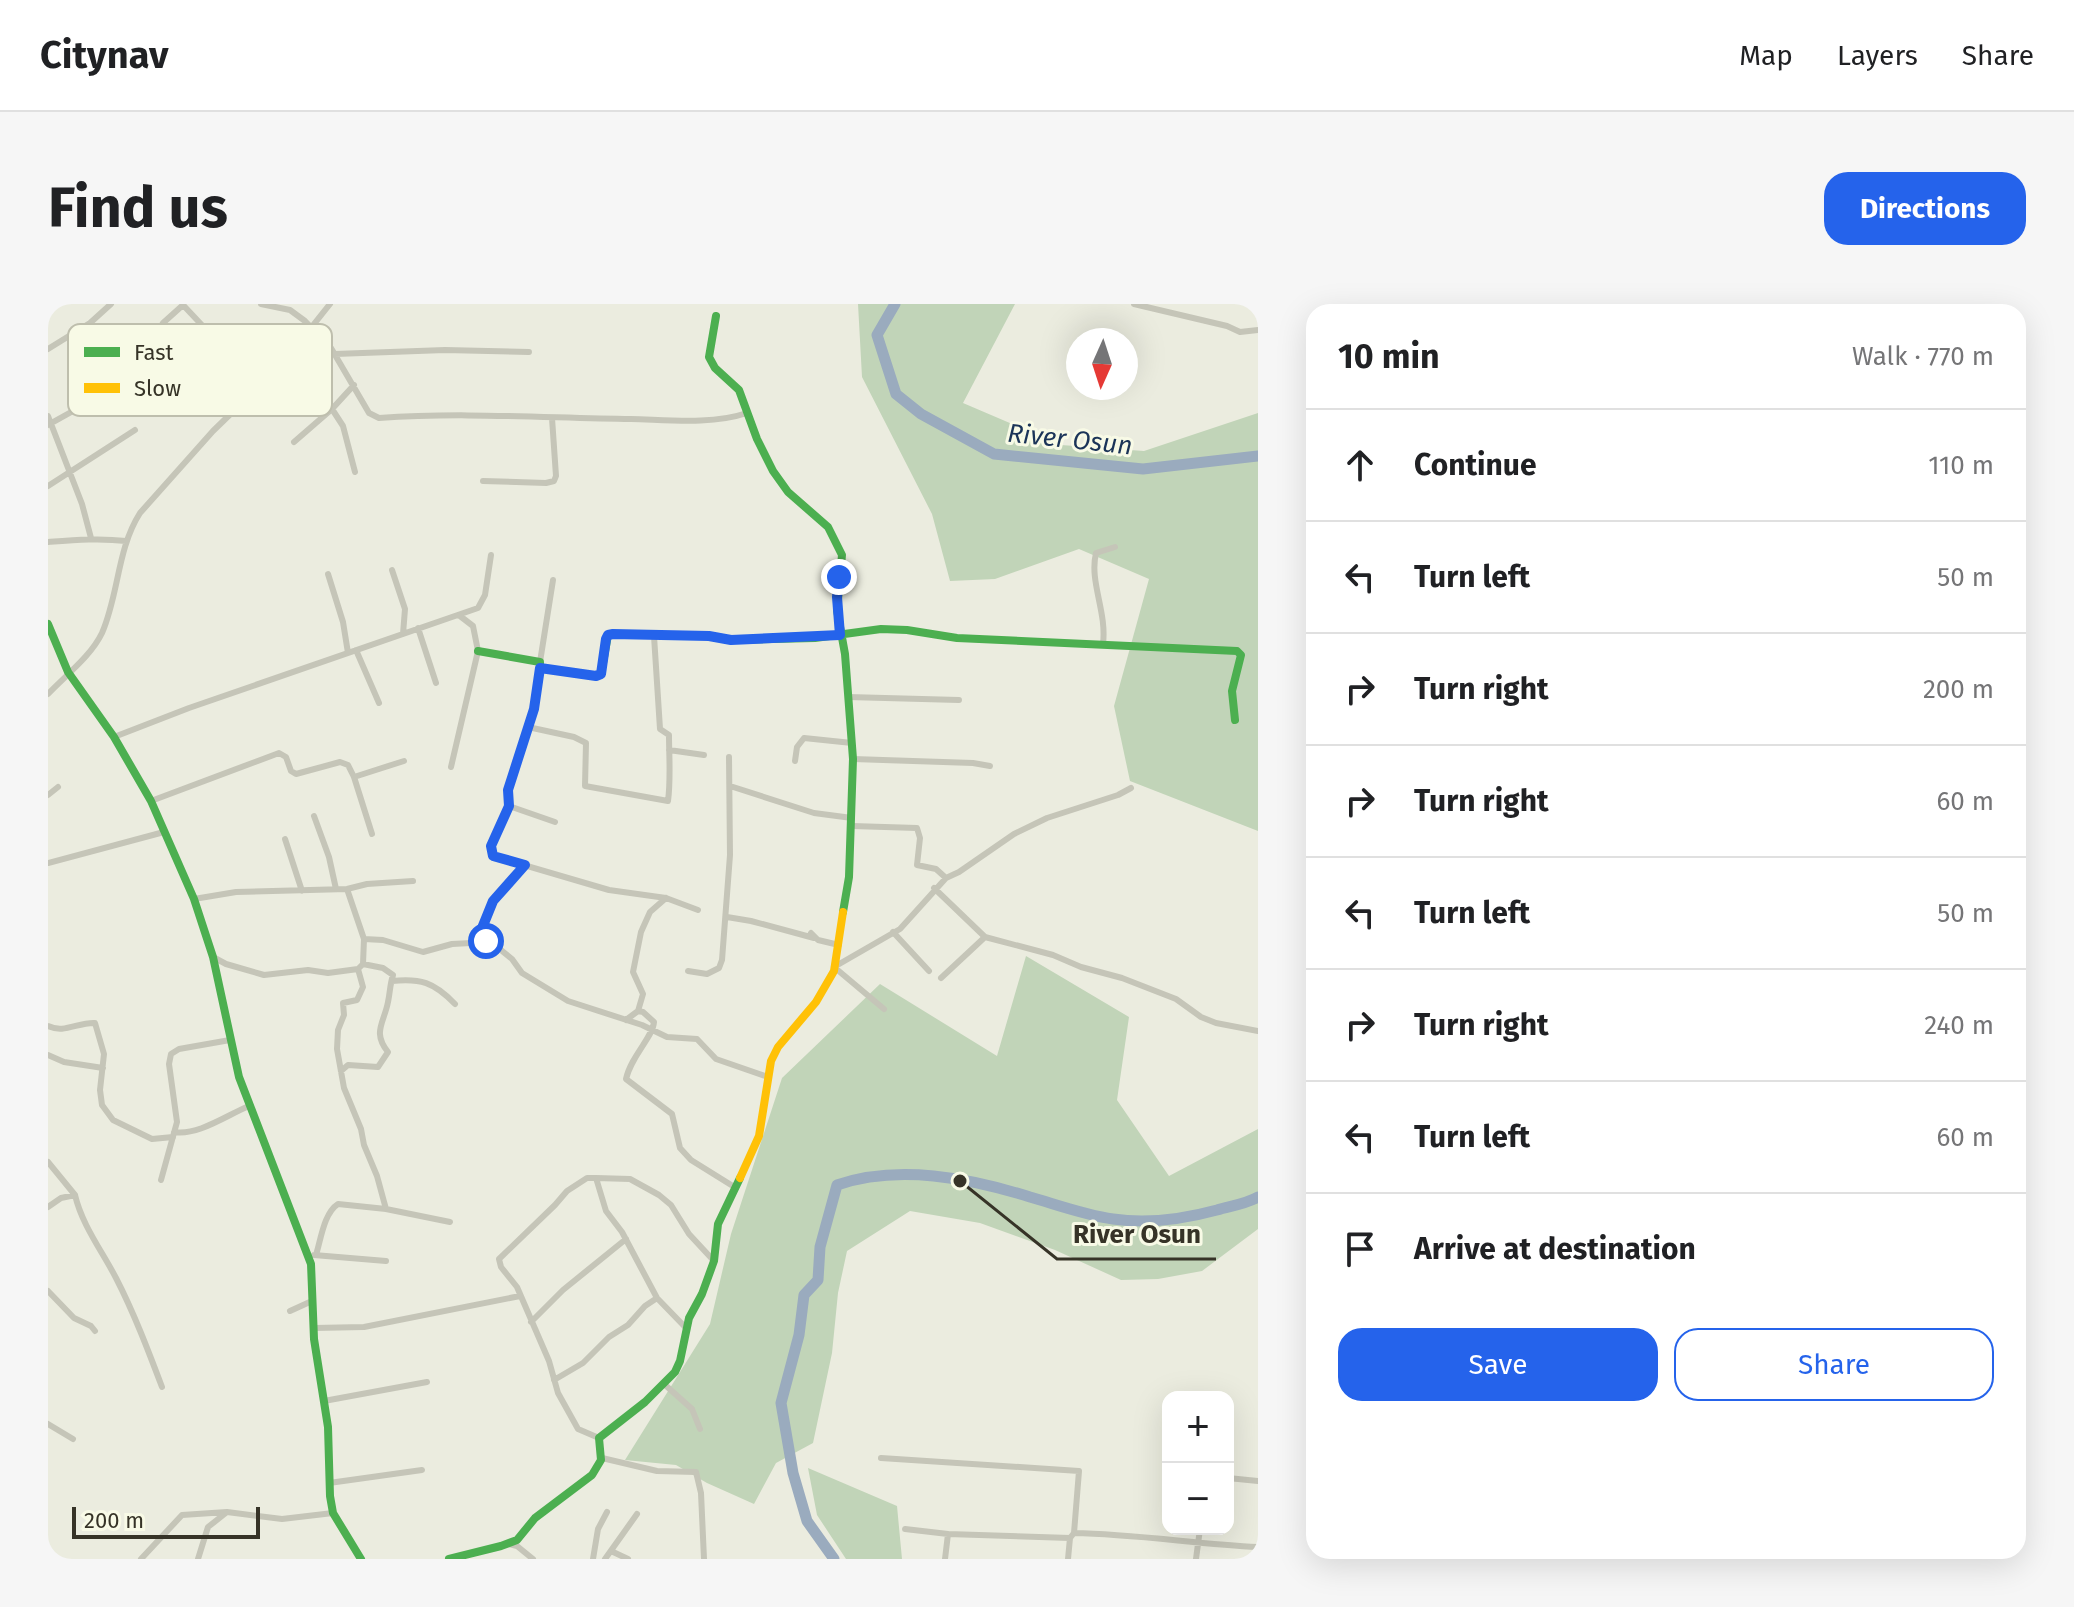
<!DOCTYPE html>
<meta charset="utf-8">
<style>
body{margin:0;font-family:"Fira Sans",sans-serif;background:#f6f6f6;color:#202124}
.controls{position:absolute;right:24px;bottom:24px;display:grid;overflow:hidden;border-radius:16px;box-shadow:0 8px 32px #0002}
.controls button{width:72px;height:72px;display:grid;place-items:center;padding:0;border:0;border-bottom:2px solid #e0e0e0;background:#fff;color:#202124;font:40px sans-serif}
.compass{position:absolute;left:1018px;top:24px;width:72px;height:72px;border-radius:50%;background:#fff;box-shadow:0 8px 32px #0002;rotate:183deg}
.scale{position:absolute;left:24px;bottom:20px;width:188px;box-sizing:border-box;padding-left:8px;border:4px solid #363327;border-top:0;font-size:22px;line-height:28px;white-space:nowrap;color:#363327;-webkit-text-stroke:6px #f8fae6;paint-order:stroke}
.stop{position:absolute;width:24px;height:24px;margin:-18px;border:6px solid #2563eb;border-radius:50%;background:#fff}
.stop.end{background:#2563eb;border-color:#fff;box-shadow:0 2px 8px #0008}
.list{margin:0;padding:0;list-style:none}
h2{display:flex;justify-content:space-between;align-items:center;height:104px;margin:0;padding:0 32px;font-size:34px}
h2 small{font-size:26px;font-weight:400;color:#757577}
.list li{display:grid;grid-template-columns:52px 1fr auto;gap:24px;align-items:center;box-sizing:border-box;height:112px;padding:0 32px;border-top:2px solid #e0e0e0}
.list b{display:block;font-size:30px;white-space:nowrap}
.list em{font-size:26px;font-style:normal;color:#757577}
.actions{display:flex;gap:16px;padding:24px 32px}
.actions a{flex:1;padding:18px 0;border:2px solid #2563eb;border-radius:24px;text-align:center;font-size:28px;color:#2563eb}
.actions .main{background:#2563eb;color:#fff}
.icon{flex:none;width:44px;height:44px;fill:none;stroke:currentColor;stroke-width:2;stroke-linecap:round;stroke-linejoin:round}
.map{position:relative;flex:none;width:1210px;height:1255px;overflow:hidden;border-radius:24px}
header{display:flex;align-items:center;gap:48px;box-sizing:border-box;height:112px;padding:0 40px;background:#fff;border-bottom:2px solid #e0e0e0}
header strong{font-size:38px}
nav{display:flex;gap:44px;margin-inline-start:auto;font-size:28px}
.intro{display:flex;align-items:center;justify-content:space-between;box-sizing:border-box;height:192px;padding:0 48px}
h1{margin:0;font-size:56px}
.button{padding:20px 36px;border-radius:24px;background:#2563eb;color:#fff;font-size:28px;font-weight:700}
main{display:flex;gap:48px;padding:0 48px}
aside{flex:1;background:#fff;border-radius:24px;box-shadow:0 8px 32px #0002}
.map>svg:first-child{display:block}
</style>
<header>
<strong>Citynav</strong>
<nav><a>Map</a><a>Layers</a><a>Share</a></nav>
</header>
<div class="intro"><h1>Find us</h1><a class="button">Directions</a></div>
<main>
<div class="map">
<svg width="1210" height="1255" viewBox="0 0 1210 1255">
<rect width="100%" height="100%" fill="#ebecdf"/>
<path fill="#c1d4b8" d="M810 0H967L915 99 1013 141 1096 147 1210 109V527L1082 477 1066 402 1101 275 1031 245 947 275 902 277 884 210 814 73Z
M978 652 1081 713 1069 796 1121 872 1210 825V925L1154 967 1110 975 1073 976 1007 946 932 919 862 907 799 947 790 989 784 1049 765 1139 728 1159 706 1200 659 1179 628 1161 577 1156 662 1020 683 930 734 774 832 680 949 752Z
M760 1164 849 1202 854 1255H798L769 1211Z"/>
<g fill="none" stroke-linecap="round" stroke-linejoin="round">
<path stroke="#9aabbe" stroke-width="11" d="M847 0 829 31 848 90 873 110 946 150 1095 165 1210 152
M786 1255 759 1217 745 1169 733 1099 751 1031 756 991 770 976 772 943 789 881C850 860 921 874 982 893 1010 901 1037 911 1065 915 1099 920 1136 915 1169 906 1182 902 1198 900 1210 893"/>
<path stroke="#c5c5b8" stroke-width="6" d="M213 0 242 6 257 17 283 44 321 109 331 114C415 108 499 114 583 115 621 116 663 121 699 109
M1086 0 1179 22 1192 28 1210 26
M0 45 42 19 63 0
M287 50 397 46 481 48
M284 105 295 122 307 168
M0 112 34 200 43 234
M0 121 61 87 94 53 115 19 135 1 167 35 128 77
M246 138 284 105 306 81
M435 177 498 179 506 177 508 172 504 114
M0 182 87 126
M0 238C27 236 52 234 78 237
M344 266 357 305 355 330
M280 270 295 318 300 349
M370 324 388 379
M1055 340C1059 307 1041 278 1048 249L1067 243
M308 346 331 399
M492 358 505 276
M492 364 486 405 460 486 461 502 507 518
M0 390C18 371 43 352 54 329 71 290 69 245 92 209L165 127 235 59 282 0
M800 393 911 396
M480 423 526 433 538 439 537 482 620 497C623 475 621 453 621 431L612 425 606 332
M66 433 141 404 430 304 437 291 443 251
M621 446 656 451
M805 455 925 459 942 462
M747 457 749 443 756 434 804 439
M403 463 430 347 425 322 412 312
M306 473 324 530
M682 482 766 509 804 514
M0 491 10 483
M103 497 231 449 238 453 243 467 248 470 292 458 300 461 306 473 356 457
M461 502 443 542 445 552 561 586 618 594 650 606
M266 512 281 553 288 585
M804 522 869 524 872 534 869 561 888 565 898 574
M237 535 254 587
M0 559 116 528
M886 584 937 633 893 674
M299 585 316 635
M146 595 188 588 299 585 319 580 365 577
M679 613 703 617 766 634
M845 628 881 667
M763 629 770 636 791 641
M937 633 1005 651 1033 663 1074 674 1128 695 1153 713 1168 719 1210 727
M428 638 445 597 477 561
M165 653 178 660 216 671 260 666 280 669 310 665
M640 667 659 670 671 664 674 656 682 551 681 453
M344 677C372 674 386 678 407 700
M836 705 786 663 852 625 898 574 911 568 966 530 999 514 1070 491 1083 484
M590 707 595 708 606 718C605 733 583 752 578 775L624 810 632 844 643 856 688 884
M578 716 590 707 595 690 585 668 593 628 602 608 618 594
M0 722C16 730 30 718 47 719L56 750 52 786 54 801 65 816 104 835 125 833
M0 751 16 758 55 764
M293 767 300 761 330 763 340 748C324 728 336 719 340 698 342 689 342 680 345 671L335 664 315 660
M126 828C150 832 179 811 201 802
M0 858 27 891
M548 874 582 875 611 891 623 901 641 930 666 957
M113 876 129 818 121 760 123 750 131 745 182 736
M0 903 13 894 27 891C34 921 54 947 68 974 86 1009 100 1046 114 1083
M338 905 329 872 316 841 313 825 296 784 289 745 290 726 296 711 295 699 309 696 315 683 310 665 315 660 316 635 335 636 375 648 404 640 443 638 464 655 474 669 520 697 594 721 619 733 649 735 668 755 720 773
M266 951 338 957
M268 951C273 935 276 909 290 900L338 905 402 918
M0 987 26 1014 43 1022 47 1027
M242 1007 264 997
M483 1018 515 986 578 935
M266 1024 316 1023 472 992
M506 1076 535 1059 561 1033 580 1021 597 1002 609 994
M616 1080 644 1105 652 1125
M276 1097 379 1078
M0 1120 25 1135
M551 1134 530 1125 510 1089 501 1057 469 983 453 963 451 955 507 901 519 887 539 874H548L558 907 574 928 609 994 639 1025
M554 1154 609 1167 648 1168 653 1189 656 1255
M833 1154 1031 1167 1026 1229
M1180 1174 1210 1177
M281 1179 374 1166
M857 1225 900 1230 1022 1234 1026 1229C1087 1230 1149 1240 1210 1243
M461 1240 469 1242 485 1255
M563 1247 580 1255
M93 1255 134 1211 179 1208
M150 1255 160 1223 179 1208 234 1215 285 1209
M545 1255 550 1225 559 1208
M557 1255 589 1210
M897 1255 900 1230
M1020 1255 1022 1234
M1148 1255 1152 1225"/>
<path stroke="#4caf50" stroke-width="8" d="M668 12 661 53 667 64 691 86 709 135 725 167 740 188 780 223 794 251 789 306 797 350 805 455 801 573 795 608
M0 320 20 368 66 433 103 497 146 595 165 653 191 773 263 960 266 1035 280 1123 282 1192 285 1209 313 1255
M430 347 492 358V364L548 372 553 370 560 331 565 330 661 332 683 336 767 334 833 325 859 326 909 334 1189 347 1193 351 1184 387 1187 416
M401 1255 453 1242 469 1236 487 1214 544 1171 553 1156 551 1134 597 1098 627 1068 632 1057 641 1014 654 990 666 957 670 920 692 874"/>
<path stroke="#ffc107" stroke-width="8" d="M692 874 711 832 723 757 730 743 768 698 786 667 795 608"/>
</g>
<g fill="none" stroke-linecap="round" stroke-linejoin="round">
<path stroke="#2563eb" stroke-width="10" d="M438 637 428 639 445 597 477 561 445 552 443 542 461 502 460 486 486 405 492 364 548 372 553 370 558 335 560 331 565 330 661 332 683 336 792 331 789 293 791 273"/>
</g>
<g text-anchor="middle" stroke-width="6" stroke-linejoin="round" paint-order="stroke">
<g font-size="26" font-style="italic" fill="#1b3458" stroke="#f8fae6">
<text transform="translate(1022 135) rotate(6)" y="9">River Osun</text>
</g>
</g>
<rect x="20" y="20" width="264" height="92" rx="12" fill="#f8fae6" stroke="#bebead" stroke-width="2"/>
<rect x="36" y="43" width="36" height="10" fill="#4caf50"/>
<rect x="36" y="79" width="36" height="10" fill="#ffc107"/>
<g font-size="22" fill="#363327">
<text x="86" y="56">Fast</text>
<text x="86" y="92">Slow</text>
</g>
<path fill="none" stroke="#363327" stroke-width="3" d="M912 877L1009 955H1168"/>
<circle fill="#363327" stroke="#f8fae6" stroke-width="3" cx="912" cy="877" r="8"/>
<g font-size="26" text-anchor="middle" font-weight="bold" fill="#363327" stroke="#f8fae6" stroke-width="6" stroke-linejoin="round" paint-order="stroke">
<text x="1089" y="939">River Osun</text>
</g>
</svg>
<div class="controls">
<button>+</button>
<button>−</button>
</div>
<svg class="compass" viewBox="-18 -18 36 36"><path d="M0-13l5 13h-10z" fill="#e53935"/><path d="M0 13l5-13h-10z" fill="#757577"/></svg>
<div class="scale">200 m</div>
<div class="stop" style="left:438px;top:637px"></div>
<div class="stop end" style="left:791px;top:273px"></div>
</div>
<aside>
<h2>10 min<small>Walk · 770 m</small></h2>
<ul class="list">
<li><svg class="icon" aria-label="ahead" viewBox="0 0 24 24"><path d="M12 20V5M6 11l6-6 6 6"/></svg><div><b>Continue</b></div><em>110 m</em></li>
<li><svg class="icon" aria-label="left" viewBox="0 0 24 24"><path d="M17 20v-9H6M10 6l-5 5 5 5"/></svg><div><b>Turn left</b></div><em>50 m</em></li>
<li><svg class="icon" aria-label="right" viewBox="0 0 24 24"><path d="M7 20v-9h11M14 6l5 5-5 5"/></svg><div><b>Turn right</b></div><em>200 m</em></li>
<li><svg class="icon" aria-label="right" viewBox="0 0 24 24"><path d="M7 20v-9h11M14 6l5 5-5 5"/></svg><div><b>Turn right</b></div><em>60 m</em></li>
<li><svg class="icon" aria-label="left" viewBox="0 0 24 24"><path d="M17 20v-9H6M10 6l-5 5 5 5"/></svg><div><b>Turn left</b></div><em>50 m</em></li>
<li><svg class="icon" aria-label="right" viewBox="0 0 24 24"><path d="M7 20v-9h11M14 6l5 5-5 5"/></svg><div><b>Turn right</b></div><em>240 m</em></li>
<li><svg class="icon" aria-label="left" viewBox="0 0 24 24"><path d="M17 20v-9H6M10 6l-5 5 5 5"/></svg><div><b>Turn left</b></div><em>60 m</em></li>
<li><svg class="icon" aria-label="arrive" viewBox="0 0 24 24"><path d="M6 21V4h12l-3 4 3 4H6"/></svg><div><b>Arrive at destination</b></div></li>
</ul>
<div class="actions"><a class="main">Save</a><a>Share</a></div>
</aside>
</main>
